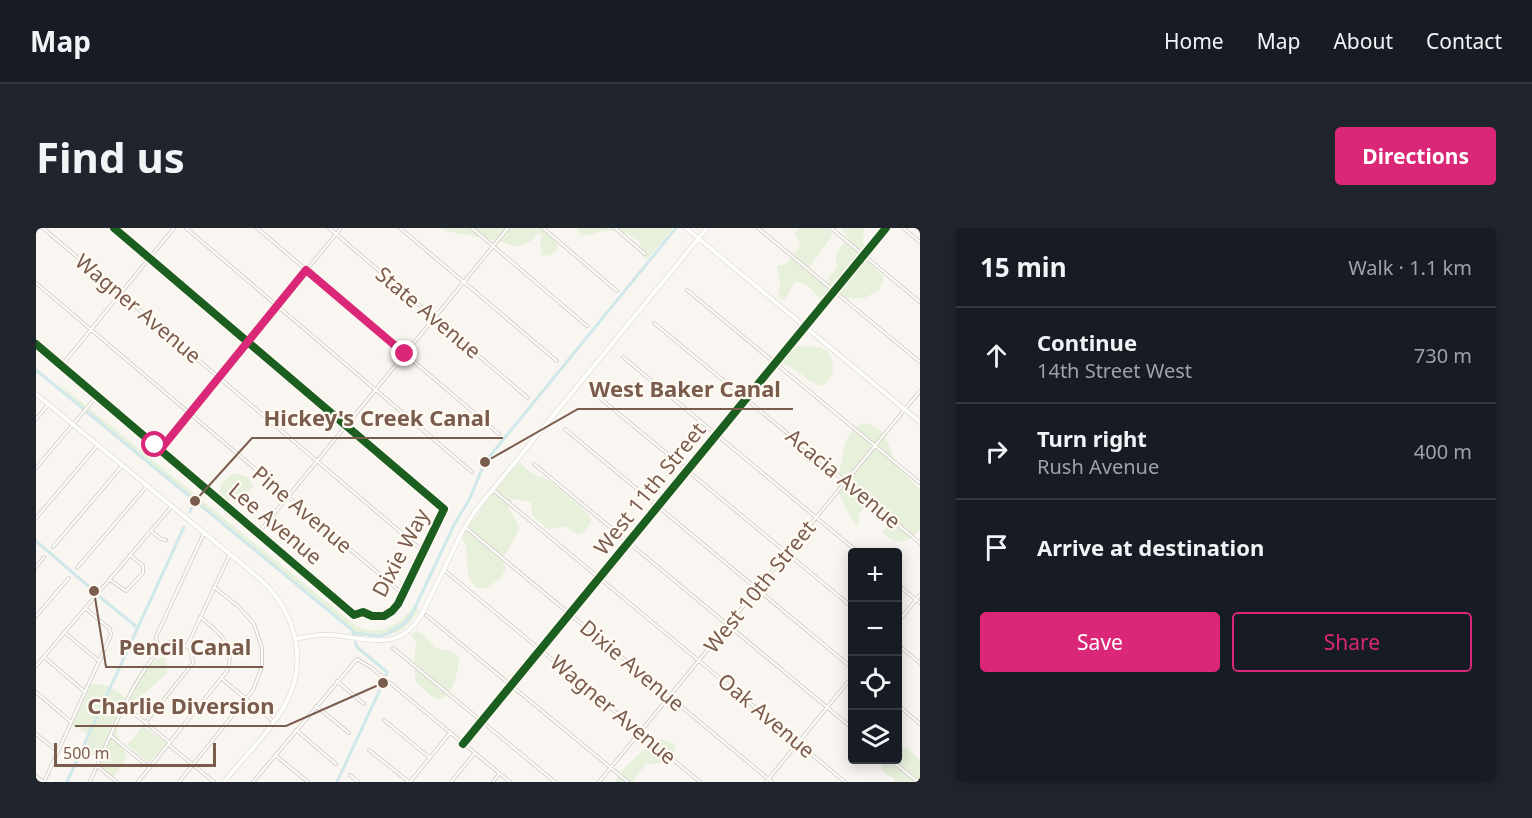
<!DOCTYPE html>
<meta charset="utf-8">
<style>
body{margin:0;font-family:"Noto Sans",sans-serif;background:#20242c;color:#f1f3f6}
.controls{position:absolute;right:18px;bottom:18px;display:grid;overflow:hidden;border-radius:6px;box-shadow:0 3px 15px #0003}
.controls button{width:54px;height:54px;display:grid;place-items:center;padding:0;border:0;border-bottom:2px solid #363941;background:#171b24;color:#f1f3f6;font:30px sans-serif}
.scale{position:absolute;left:18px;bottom:15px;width:162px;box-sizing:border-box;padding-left:6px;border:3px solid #7a5c4d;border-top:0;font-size:16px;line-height:21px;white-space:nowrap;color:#7a5c4d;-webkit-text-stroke:4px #fffaf3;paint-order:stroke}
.stop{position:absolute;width:18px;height:18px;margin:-14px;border:4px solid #db2777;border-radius:50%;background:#fff}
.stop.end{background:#db2777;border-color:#fff;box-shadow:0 2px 6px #0008}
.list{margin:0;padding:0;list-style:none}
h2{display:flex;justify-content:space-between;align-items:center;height:78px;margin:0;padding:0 24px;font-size:26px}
h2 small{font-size:20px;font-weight:400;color:#9ea1a6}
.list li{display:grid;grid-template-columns:39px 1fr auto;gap:18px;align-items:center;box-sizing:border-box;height:96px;padding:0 24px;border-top:2px solid #363941}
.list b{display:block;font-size:22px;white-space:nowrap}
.list p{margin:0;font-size:20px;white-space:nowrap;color:#9ea1a6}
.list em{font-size:20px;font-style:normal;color:#9ea1a6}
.actions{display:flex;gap:12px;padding:18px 24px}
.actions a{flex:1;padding:14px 0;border:2px solid #db2777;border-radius:6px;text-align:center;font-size:21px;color:#db2777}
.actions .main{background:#db2777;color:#fff}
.icon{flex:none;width:33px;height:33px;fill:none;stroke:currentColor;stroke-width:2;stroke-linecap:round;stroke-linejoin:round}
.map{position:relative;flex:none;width:884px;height:554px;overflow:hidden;border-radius:6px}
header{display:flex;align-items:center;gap:36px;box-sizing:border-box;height:84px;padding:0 30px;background:#171b24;border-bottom:2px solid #363941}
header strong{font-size:28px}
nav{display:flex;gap:33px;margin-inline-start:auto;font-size:21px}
.intro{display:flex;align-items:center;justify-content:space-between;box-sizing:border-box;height:144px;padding:0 36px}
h1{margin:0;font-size:42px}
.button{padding:15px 27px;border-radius:6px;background:#db2777;color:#fff;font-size:21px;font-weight:700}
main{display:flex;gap:36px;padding:0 36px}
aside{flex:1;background:#171b24;border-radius:6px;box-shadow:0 3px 15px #0003}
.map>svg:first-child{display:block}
</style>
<header>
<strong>Map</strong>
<nav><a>Home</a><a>Map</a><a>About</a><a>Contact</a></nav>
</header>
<div class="intro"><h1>Find us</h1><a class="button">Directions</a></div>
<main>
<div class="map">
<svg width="884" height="554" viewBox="0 0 884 554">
<rect width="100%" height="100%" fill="#f9f5f0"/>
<path fill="#e7f0db" d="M404 0H505L519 11 522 17 520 23 512 28 506 27 504 13 507 8 505 6H501L495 13 481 19 466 14 410 3Z
M540 0H637L611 31 605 27 604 15C592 2 576 0 559 5 553 7 551 9 545 7Z
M763 0H791C796 4 797 6 794 11L772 41 789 55 801 39C797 27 805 17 813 11L805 0H828L827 15 832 24 834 36 847 48V53L842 63 828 70H809L792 65 783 70C774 61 774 55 759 54L749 71 742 70 744 57 741 37H749L763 20 764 17 759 5Z
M759 118 784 119 793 124C799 137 799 151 786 158L781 157 745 133Z
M21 154 320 398C344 410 363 397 378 378L383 381C373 404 349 413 326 407L324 410 316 409 315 402 64 197C52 180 33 171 21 154Z
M829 195C851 198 851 220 861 235 867 245 876 253 884 261V301C871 317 862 317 846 305L858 291 835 271 823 286 822 298C815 292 803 269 802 261 801 253 803 244 805 237 809 220 809 201 829 195Z
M484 234C496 250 502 245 515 254 523 259 553 284 556 292L547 305 542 307 529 298 513 302 498 289 496 284 495 274 477 271 472 280 479 290 483 300C478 311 473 322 466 331L470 340 466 348 452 360H442C425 350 436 324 426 310L434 293 440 290 450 272 474 243Z
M198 245 212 249 217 257C214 265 208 268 200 266L189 275 185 272C180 261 188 251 198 245Z
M380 403 389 408 400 420 415 423 423 430C422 445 418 465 404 472L396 469 380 454 378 437 380 413 374 407Z
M128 428 131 437 130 446C118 459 79 484 81 503 81 508 89 523 91 530L77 550 63 541 65 531 45 522 51 506 36 497 53 455 73 458 89 469C104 446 101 442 128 428Z
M107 498 131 515 113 535 91 517Z
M625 511 638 516 639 522C631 540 625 534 610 536L600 548 598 554H579C584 542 614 514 625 511Z
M866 519 871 520 884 532V554H859L858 550 851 547 845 540 848 532H862V522Z"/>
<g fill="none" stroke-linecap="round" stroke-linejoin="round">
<path stroke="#d0e8ea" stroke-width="3" d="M0 142 316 402 319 408
M154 284 159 273
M0 313 58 363
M64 369 102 400
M319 405 342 408 351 406 369 395 376 386 419 295 433 272 449 234 640 0
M319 414 321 419 351 444 350 447
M31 554 148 299
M301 554 347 455"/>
<g stroke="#d7d1cb" stroke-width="4">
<path id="street" d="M7 0 388 324
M150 0 436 244
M221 0 463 206
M293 0 492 170
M364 0 521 133
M436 0 551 98
M507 0 581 63
M579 0 609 26
M722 0 884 134
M795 0 884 74
M867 0 884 14
M0 55 368 367
M651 62 884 255
M618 95 884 315
M0 116 318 387 327 384 336 388H348L356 383 362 376 408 281 78 0
M587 129 823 325
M26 137 138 0
M559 166 816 379
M0 191 12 177
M529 201 816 440
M124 221 305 0
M498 236 816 500
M0 240 61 168
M456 261 809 554
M0 290 62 217
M429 299 736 554
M115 303 125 311 130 312
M223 304 472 0
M17 319 86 238
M0 339 8 329
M41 340 111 258
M408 342 664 554
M74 352 90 363 107 345V338L94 327
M862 357 884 375
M390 387 592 554
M0 388 33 350
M862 394 884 367
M28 404 63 433
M862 417 884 435
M151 418 194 326
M357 420 519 554
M126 421 121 414 120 409 168 305
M8 429 49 464
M0 438 136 278
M186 451 237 493
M301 453 328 476
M0 464 35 494
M862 477 884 496
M89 478 133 514
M280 478 313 505
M348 492 394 530
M260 502 300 536
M0 506 21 523
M75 508 114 540
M427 516 850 0
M133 517 178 554
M333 522 373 554
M239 527 272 554
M855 532 882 554
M61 538 81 554
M314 547 322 554
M0 548 7 554
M8 554 75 407 74 401 49 380
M54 554C66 527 111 411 142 412L155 422 157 435 109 495
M102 554 191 443C201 417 183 404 164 389
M143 554 217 462 226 439V420L218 396 203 379 178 359
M217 554 321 431 336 440 474 554
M374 554 414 505
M415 554 438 526
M457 554 463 546
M563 554 884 163
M730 554 816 449"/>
</g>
<g stroke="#d9d2cb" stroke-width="5">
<path id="secondary" d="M650 0 884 194
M0 166 224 351C260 384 273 434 249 477 233 505 208 529 188 554
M260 411C272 408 285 406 297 407 333 410 363 425 386 386L426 304 439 283 671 0"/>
</g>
<use href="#street" stroke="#fefefd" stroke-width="2"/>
<use href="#secondary" stroke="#fefefd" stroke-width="4"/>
<g stroke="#fffaf3" stroke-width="11">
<path id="cycleway" d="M0 116 318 387 327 384 336 388H348L356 383 362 376 408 281 78 0
M427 516 850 0"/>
</g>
<use href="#cycleway" stroke="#1b5e20" stroke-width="8"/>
</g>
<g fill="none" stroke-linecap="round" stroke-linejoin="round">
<path stroke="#db2777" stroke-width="8" d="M119 217 124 222 270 42 369 126"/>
</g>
<g text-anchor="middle" stroke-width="4.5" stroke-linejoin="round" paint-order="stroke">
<g font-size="21" fill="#7a5c4d" stroke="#fffaf3">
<text transform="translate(102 81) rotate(40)" y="7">Wagner Avenue</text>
<text transform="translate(392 85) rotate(40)" y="7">State Avenue</text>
<text transform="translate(807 251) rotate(40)" y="7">Acacia Avenue</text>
<text transform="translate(614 261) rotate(-51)" y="7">West 11th Street</text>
<text transform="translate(266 282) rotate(40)" y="7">Pine Avenue</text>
<text transform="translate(239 296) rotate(40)" y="7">Lee Avenue</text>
<text transform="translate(365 325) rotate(-62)" y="7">Dixie Way</text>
<text transform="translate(724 359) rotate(-51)" y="7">West 10th Street</text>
<text transform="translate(596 438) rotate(40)" y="7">Dixie Avenue</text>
<text transform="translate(577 482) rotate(40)" y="7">Wagner Avenue</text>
<text transform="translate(730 488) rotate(40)" y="7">Oak Avenue</text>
</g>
</g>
<path fill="none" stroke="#7a5c4d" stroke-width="2" d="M449 234L542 181H757M159 273L216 210H467M58 363L70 439H227M347 455L250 498H39"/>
<g fill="#7a5c4d" stroke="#fffaf3" stroke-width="2">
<circle cx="449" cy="234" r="6"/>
<circle cx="159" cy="273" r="6"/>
<circle cx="58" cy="363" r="6"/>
<circle cx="347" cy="455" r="6"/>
</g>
<g font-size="22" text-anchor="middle" font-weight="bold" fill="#7a5c4d" stroke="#fffaf3" stroke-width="4.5" stroke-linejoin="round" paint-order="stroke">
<text x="649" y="169">West Baker Canal</text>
<text x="341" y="198">Hickey's Creek Canal</text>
<text x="149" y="427">Pencil Canal</text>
<text x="145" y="486">Charlie Diversion</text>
</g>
</svg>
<div class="controls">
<button>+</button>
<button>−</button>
<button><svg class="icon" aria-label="locate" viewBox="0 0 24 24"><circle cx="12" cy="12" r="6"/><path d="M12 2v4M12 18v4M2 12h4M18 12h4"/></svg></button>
<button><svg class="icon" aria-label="layers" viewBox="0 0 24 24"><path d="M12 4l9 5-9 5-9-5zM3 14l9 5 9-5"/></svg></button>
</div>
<div class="scale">500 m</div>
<div class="stop" style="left:119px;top:217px"></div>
<div class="stop end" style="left:369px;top:126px"></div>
</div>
<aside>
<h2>15 min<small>Walk · 1.1 km</small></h2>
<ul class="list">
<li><svg class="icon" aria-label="ahead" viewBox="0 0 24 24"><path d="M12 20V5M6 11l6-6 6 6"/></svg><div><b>Continue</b><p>14th Street West</p></div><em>730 m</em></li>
<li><svg class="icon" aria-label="right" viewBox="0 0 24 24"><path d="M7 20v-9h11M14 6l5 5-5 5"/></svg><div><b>Turn right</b><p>Rush Avenue</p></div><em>400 m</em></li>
<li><svg class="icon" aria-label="arrive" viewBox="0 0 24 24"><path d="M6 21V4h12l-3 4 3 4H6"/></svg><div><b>Arrive at destination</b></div></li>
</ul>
<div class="actions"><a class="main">Save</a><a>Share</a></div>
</aside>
</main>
